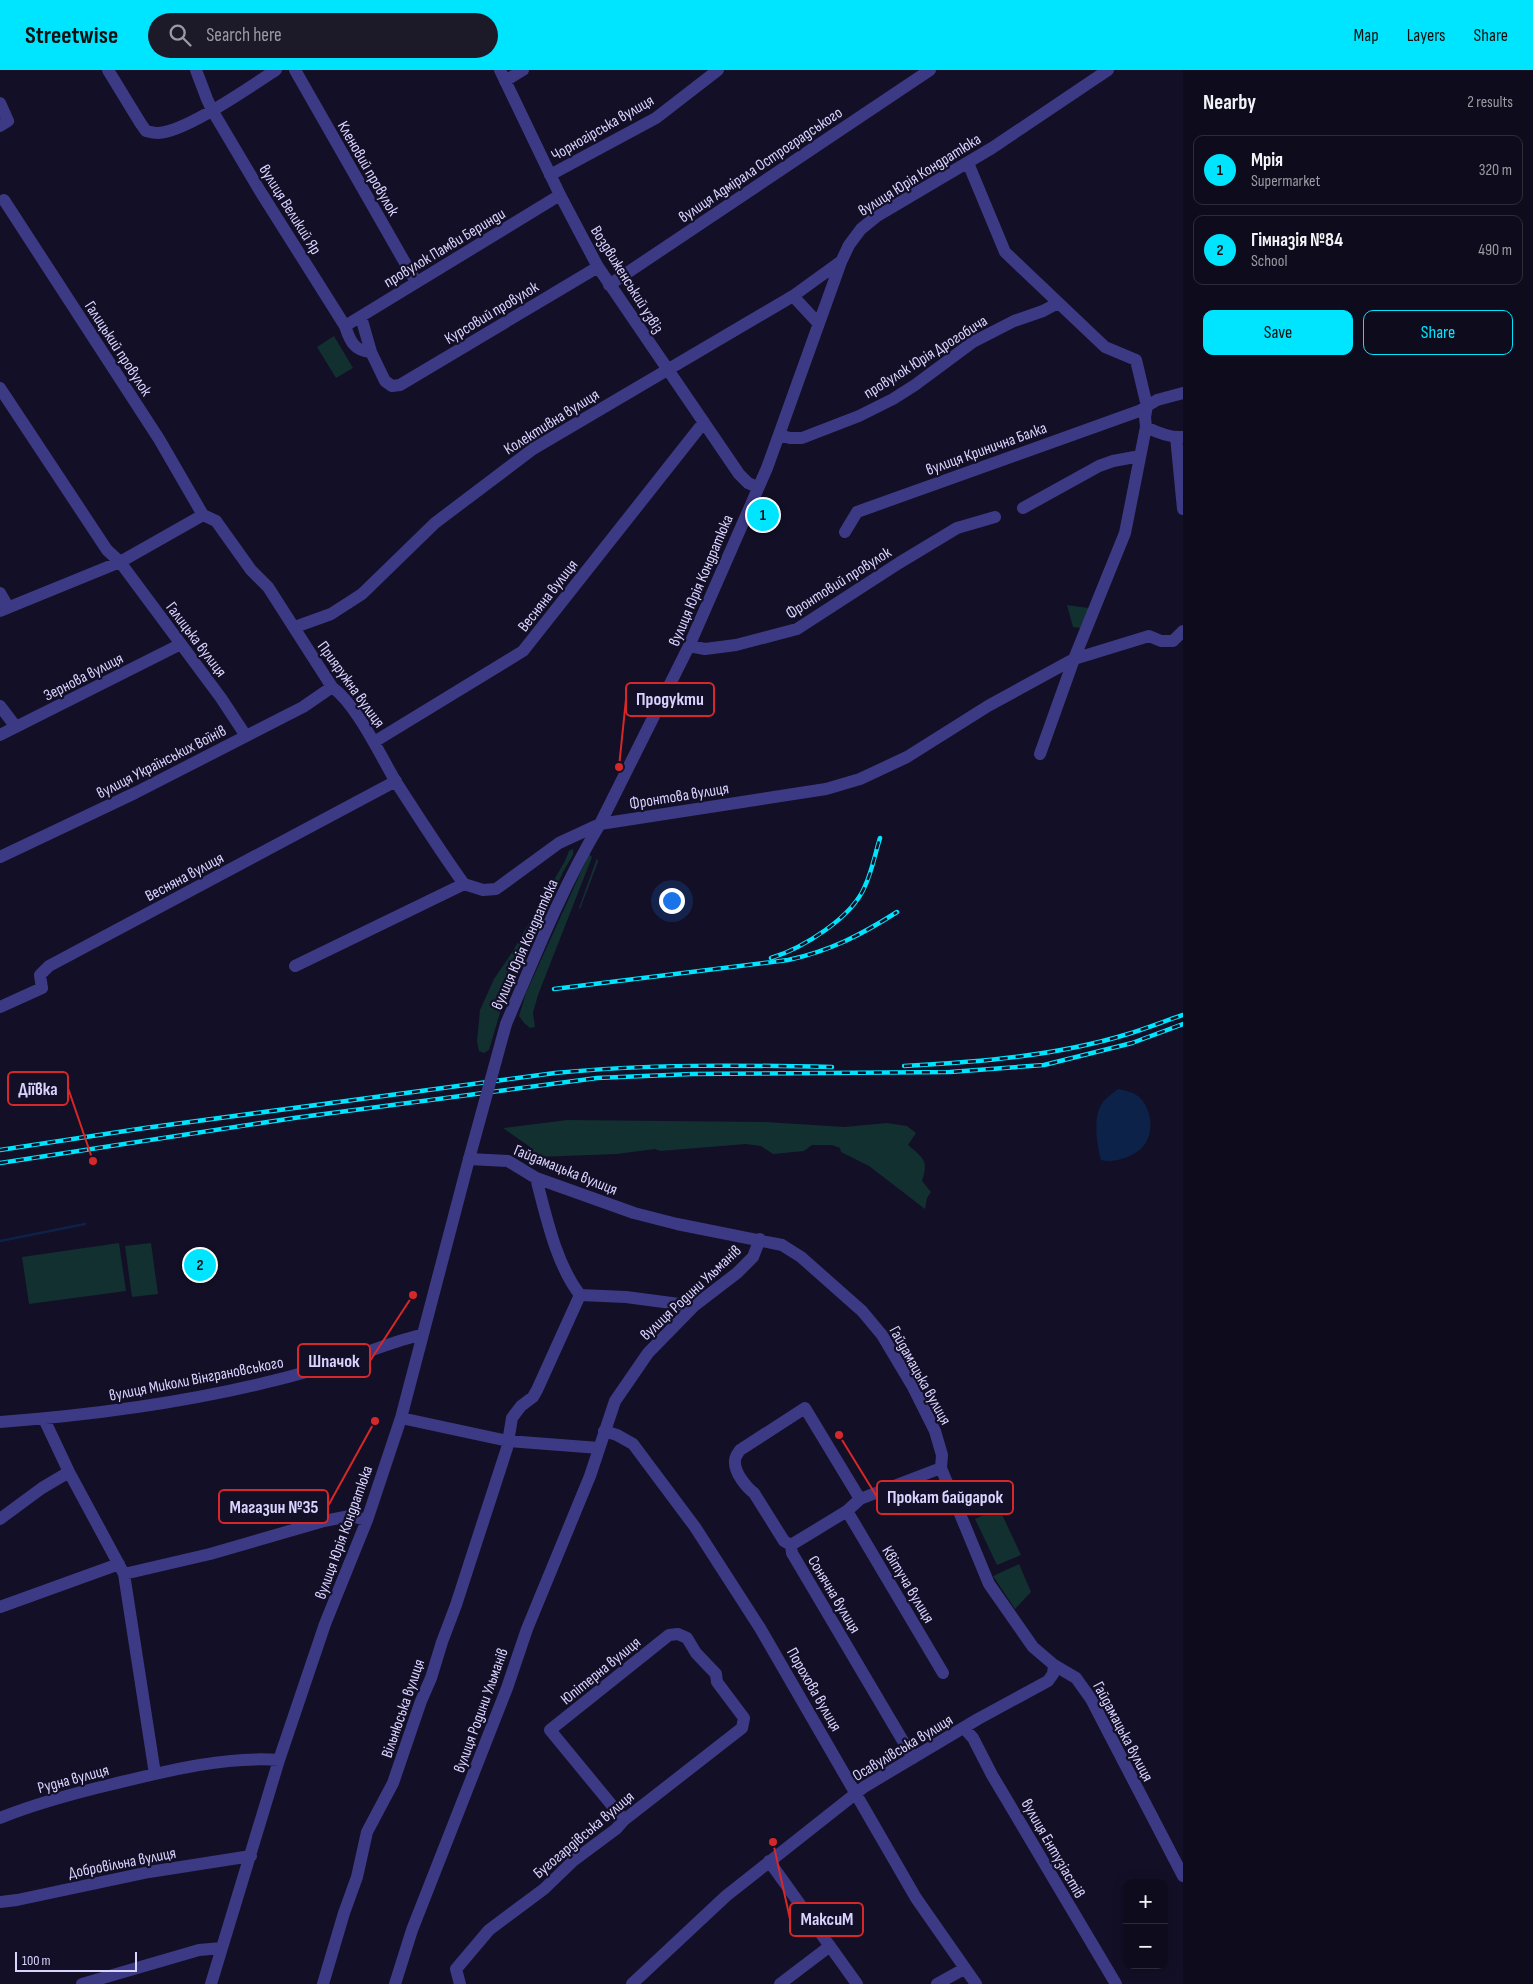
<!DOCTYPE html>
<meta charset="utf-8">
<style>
body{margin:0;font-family:"Sofia Sans Condensed",sans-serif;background:#1c1929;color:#f1f3f6}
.controls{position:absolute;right:15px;bottom:15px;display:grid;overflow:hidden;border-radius:10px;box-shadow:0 2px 12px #0003}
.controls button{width:45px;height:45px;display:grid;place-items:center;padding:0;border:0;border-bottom:1px solid #2e2b3b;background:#0e0b1c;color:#f1f3f6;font:25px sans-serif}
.scale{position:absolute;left:15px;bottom:12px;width:122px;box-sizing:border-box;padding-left:5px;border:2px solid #d9d4ff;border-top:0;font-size:14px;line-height:18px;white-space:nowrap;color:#d9d4ff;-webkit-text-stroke:4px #130f26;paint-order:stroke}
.you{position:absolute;left:671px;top:830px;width:18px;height:18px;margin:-12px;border:4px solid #fff;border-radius:50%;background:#1a73e8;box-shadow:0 0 0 8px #1a73e833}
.badge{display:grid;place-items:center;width:32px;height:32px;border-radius:50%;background:#00e5ff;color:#111;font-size:16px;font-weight:700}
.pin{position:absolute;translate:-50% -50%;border:2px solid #fff;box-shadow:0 1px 5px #0006}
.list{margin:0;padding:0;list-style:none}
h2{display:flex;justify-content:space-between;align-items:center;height:65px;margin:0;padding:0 20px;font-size:21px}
h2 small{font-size:16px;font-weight:400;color:#9b9ba3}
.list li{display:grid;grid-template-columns:32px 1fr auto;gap:15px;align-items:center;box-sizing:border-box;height:70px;margin:0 10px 10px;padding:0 10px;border:1px solid #2e2b3b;border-radius:10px}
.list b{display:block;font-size:19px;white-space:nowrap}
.list p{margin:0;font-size:16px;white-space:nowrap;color:#9b9ba3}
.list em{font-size:16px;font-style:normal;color:#9b9ba3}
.actions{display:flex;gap:10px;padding:15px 20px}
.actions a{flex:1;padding:11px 0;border:1px solid #00e5ff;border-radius:10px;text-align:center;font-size:18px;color:#00e5ff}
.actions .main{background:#00e5ff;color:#111}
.icon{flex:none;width:28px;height:28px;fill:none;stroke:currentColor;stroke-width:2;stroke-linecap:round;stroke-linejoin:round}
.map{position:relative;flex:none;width:1183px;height:1914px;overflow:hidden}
header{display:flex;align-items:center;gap:30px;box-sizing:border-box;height:70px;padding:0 25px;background:#00e5ff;color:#111}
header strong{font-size:24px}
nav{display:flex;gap:28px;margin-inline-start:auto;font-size:18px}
.search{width:350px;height:45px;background:#1c1929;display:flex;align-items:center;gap:12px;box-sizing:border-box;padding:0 18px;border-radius:28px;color:#9b9ba3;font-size:19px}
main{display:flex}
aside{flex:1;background:#0e0b1c}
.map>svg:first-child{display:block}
</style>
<header>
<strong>Streetwise</strong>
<div class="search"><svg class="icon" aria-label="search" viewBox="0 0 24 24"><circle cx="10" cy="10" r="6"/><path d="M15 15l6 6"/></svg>Search here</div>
<nav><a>Map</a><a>Layers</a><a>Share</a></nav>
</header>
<main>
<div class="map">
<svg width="1183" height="1914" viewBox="0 0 1183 1914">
<rect width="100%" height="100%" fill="#130f26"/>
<path fill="#12302f" d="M334 266 353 298 336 308 317 277Z
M1067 535 1089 538 1081 558 1073 557Z
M573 779V785L564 800 504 929 489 980 484 983 479 981 477 971 480 940 494 909 513 881 565 791 569 781Z
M589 784 592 787 538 925 533 943 535 957 530 958 524 953 519 946 526 923Z
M597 788 598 792 580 839 579 838Z
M567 1050 766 1052 844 1057 887 1053 907 1056 916 1063 908 1075C923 1088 929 1090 922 1111L931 1122 927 1128 925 1139 869 1096 841 1082 840 1078 832 1075H812L804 1081 773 1084 761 1076 746 1074 660 1081 655 1079 617 1084 536 1087 530 1077 503 1058Z
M119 1173 126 1221 29 1234 22 1187Z
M151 1173 158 1224 132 1227 125 1176Z
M999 1438 1021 1485 997 1495 975 1449Z
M1019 1494 1031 1522 1015 1539 993 1506Z"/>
<path fill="#0c2248" d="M1118 1019C1122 1020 1128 1021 1133 1023 1150 1031 1156 1058 1145 1074 1137 1086 1114 1094 1101 1090 1097 1075 1092 1046 1103 1032 1107 1027 1113 1023 1118 1019Z"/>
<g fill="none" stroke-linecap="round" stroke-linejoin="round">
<path stroke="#0c2248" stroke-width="2.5" d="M0 1171 85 1154"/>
<path stroke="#3d3a85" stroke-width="12" d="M108 0 141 54 146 61C150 62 154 63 158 63 186 62 251 16 276 0
M196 0 207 29 212 40 260 121 345 256C350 271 354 281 371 282L385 311 392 316 400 315 598 197
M295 0 416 212
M500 0 560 125 598 197 739 404 748 413 757 417
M505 11 523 0
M0 33 8 51 0 56
M968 93 1005 182 1105 277 1136 290 1147 336 1145 347 1146 357 1125 463 1074 589 1040 684
M550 105 656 48 718 0
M4 130 159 369 203 445
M609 215 930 0
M793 226 818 253
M361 247 371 282
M345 256 560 125
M0 318 107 480 120 492 221 628 246 666
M1146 357C1158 363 1170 368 1183 367
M779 365 790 368H802L859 346 893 329 915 315 973 272 1014 251 1043 241 1058 233
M1176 367 1183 439
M1023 438 1099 396 1113 391 1140 386
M203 445 216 451 251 500 268 517 332 617C357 635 380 685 396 712 418 746 440 781 464 814
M845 462 857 442 1139 341 1157 330 1183 323
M0 523 8 537
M0 541 120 492 203 445
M295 557 331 544 362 524 435 453 533 379 793 226 840 192
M689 576 705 579 736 575 797 559 899 493 957 458 995 447
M0 636 16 657
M0 665 181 574
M374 672 523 581 704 352
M0 787 135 723 303 637 332 617
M295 896 464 814 483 820 496 819 559 773 600 754 826 719 860 709 907 687 988 636 1074 589 1149 566 1161 571H1173L1183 561
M0 937 42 918 40 905 49 896 396 711
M506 954C535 886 562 817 600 754L689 576 767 398 841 192 849 175 861 159 877 146 992 78 1108 0
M580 1225 626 1227 694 1236
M401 1348 508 1371 599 1378
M44 1349 69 1402 124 1504 155 1704
M0 1352C107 1344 214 1329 317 1299 353 1289 385 1273 421 1265
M604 1361 617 1365 633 1374 695 1457 760 1558 916 1828 976 1914
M860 1429 805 1338 740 1380C738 1383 735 1386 735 1391 734 1402 746 1417 754 1423L784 1471 791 1475 792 1483 913 1688
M847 1441 943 1603
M0 1449 42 1418 69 1402
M791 1475 847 1441 860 1429 941 1398
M124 1504 210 1484 324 1451 350 1446 367 1450
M0 1537 119 1494
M964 1658 973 1668 992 1705 1116 1914
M0 1748C37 1733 75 1723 113 1714 166 1701 224 1686 279 1690
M769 1791 857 1914
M0 1832 17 1830 149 1802 251 1786
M82 1914 199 1880 222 1878
M211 1914 279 1690 325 1554 367 1450 401 1348 469 1089 508 1091 536 1108 634 1143 677 1154 782 1175 801 1187 862 1241 882 1265 913 1317 935 1361 942 1385 941 1398 989 1514 1033 1577 1054 1595 1076 1608 1091 1629 1183 1806
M323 1914 344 1843 357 1807 367 1762 393 1713 421 1631 431 1608 442 1572 456 1535 507 1378 512 1348 521 1336 533 1327 537 1320 580 1225C556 1194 546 1146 536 1108
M395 1914 412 1860 507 1618 527 1559 590 1406 615 1331 648 1283 694 1236 737 1203 753 1187 760 1169
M460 1914 456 1899 489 1860 544 1819 573 1791 616 1759 624 1750 742 1658 744 1648 717 1612 716 1604 696 1583 687 1568 678 1564 669 1565 550 1660 624 1750
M632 1914 726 1826 864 1717 978 1649 1048 1611 1053 1604 1054 1595
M780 1914 830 1876
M937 1914 964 1899"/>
<g stroke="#00e5ff" stroke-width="4.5">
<path id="rail" d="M771 888C803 878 852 848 865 816 872 801 875 784 880 768
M554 919 788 890C830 881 861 865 897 842
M904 996C979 992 1056 986 1128 964 1147 958 1165 951 1183 945
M0 1080 145 1058 555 1003C646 994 740 995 832 997
M0 1093 294 1048 597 1008 692 1004 950 1002 1044 995 1132 973 1183 954"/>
</g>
<use href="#rail" stroke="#130f26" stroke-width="2.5" stroke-dasharray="8" stroke-linecap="butt"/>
<path stroke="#3d3a85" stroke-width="12" d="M469 1089 506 954"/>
</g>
<g text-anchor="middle" stroke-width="4.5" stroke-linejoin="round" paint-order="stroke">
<g font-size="16" fill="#d9d4ff" stroke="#130f26">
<text transform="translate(602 57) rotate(-30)" y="6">Чорногірська вулиця</text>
<text transform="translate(760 94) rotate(-34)" y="6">вулиця Адмірала Остроградського</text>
<text transform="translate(369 98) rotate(60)" y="6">Кленовий провулок</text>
<text transform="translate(919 104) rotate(-32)" y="6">вулиця Юрія Кондратюка</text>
<text transform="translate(291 139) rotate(58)" y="6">вулиця Великий Яр</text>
<text transform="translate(444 177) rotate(-31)" y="6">провулок Памви Беринди</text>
<text transform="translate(628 209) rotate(58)" y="6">Воздвиженський узвіз</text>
<text transform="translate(491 242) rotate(-31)" y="6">Курсовий провулок</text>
<text transform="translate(119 278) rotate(57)" y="6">Галицький провулок</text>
<text transform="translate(925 286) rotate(-32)" y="6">провулок Юрія Дрогобича</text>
<text transform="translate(551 351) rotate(-32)" y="6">Колективна вулиця</text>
<text transform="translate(986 378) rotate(-20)" y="6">вулиця Кринична Балка</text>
<text transform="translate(700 510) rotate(-67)" y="6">вулиця Юрія Кондратюка</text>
<text transform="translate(838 512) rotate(-32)" y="6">Фронтовий провулок</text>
<text transform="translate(547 525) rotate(-52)" y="6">Весняна вулиця</text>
<text transform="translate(197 569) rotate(53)" y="6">Галицька вулиця</text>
<text transform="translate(83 606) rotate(-27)" y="6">Зернова вулиця</text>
<text transform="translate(352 614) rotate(54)" y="6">Прияружна вулиця</text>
<text transform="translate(161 691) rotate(-27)" y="6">вулиця Українських Воїнів</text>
<text transform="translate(679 725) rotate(-9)" y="6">Фронтова вулиця</text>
<text transform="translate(184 806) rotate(-28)" y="6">Весняна вулиця</text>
<text transform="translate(524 874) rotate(-66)" y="6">вулиця Юрія Кондратюка</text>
<text transform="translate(566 1099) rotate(22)" y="6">Гайдамацька вулиця</text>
<text transform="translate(690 1222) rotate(-43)" y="6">вулиця Родини Ульманів</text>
<text transform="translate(921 1305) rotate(61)" y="6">Гайдамацька вулиця</text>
<text transform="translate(196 1308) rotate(-11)" y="6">вулиця Миколи Вінграновського</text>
<text transform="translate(343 1462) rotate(-70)" y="6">вулиця Юрія Кондратюка</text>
<text transform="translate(909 1514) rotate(59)" y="6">Квітуча вулиця</text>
<text transform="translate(835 1524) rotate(59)" y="6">Сонячна вулиця</text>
<text transform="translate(600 1600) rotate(-39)" y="6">Юпітерна вулиця</text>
<text transform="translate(815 1619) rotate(60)" y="6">Порохова вулиця</text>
<text transform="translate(402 1638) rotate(-71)" y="6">Вільнюська вулиця</text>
<text transform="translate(480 1640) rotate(-70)" y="6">вулиця Родини Ульманів</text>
<text transform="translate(1124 1661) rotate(62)" y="6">Гайдамацька вулиця</text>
<text transform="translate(902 1677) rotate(-31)" y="6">Осавулівська вулиця</text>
<text transform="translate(73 1708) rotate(-15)" y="6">Рудна вулиця</text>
<text transform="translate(583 1764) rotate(-40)" y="6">Бугогардівська вулиця</text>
<text transform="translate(1054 1778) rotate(60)" y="6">вулиця Ентузіастів</text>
<text transform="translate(122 1792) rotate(-11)" y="6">Добровільна вулиця</text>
</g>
</g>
<path fill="none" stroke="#d62828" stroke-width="2" d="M619 697L626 629M93 1091L68 1018M413 1225L370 1291M839 1365L877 1427M375 1351L328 1436M773 1772L790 1849"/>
<g fill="#d62828" stroke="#130f26" stroke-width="2">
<circle cx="619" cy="697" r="5"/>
<circle cx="93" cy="1091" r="5"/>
<circle cx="413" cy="1225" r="5"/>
<circle cx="839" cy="1365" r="5"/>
<circle cx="375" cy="1351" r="5"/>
<circle cx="773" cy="1772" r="5"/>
</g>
<g fill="#130f26" stroke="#d62828" stroke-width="2">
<rect x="626" y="613" width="88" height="33" rx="5"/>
<rect x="8" y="1002" width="60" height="33" rx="5"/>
<rect x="298" y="1274" width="72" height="33" rx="5"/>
<rect x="877" y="1411" width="136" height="33" rx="5"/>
<rect x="219" y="1420" width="109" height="33" rx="5"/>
<rect x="790" y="1833" width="73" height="33" rx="5"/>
</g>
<g font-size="18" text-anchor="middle" font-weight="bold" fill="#d9d4ff">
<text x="670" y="635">Продукти</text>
<text x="38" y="1025">Діївка</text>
<text x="334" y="1297">Шпачок</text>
<text x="945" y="1433">Прокат байдарок</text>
<text x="274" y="1443">Магазин №35</text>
<text x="827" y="1855">МаксиМ</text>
</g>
</svg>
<div class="controls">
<button>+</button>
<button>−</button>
</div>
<div class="scale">100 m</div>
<div class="you"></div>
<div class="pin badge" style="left:763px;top:445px">1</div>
<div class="pin badge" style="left:200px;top:1195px">2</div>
</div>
<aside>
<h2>Nearby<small>2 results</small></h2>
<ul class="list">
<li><span class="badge">1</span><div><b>Мрія</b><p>Supermarket</p></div><em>320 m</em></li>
<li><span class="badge">2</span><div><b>Гімназія №84</b><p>School</p></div><em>490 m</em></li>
</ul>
<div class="actions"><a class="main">Save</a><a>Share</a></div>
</aside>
</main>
